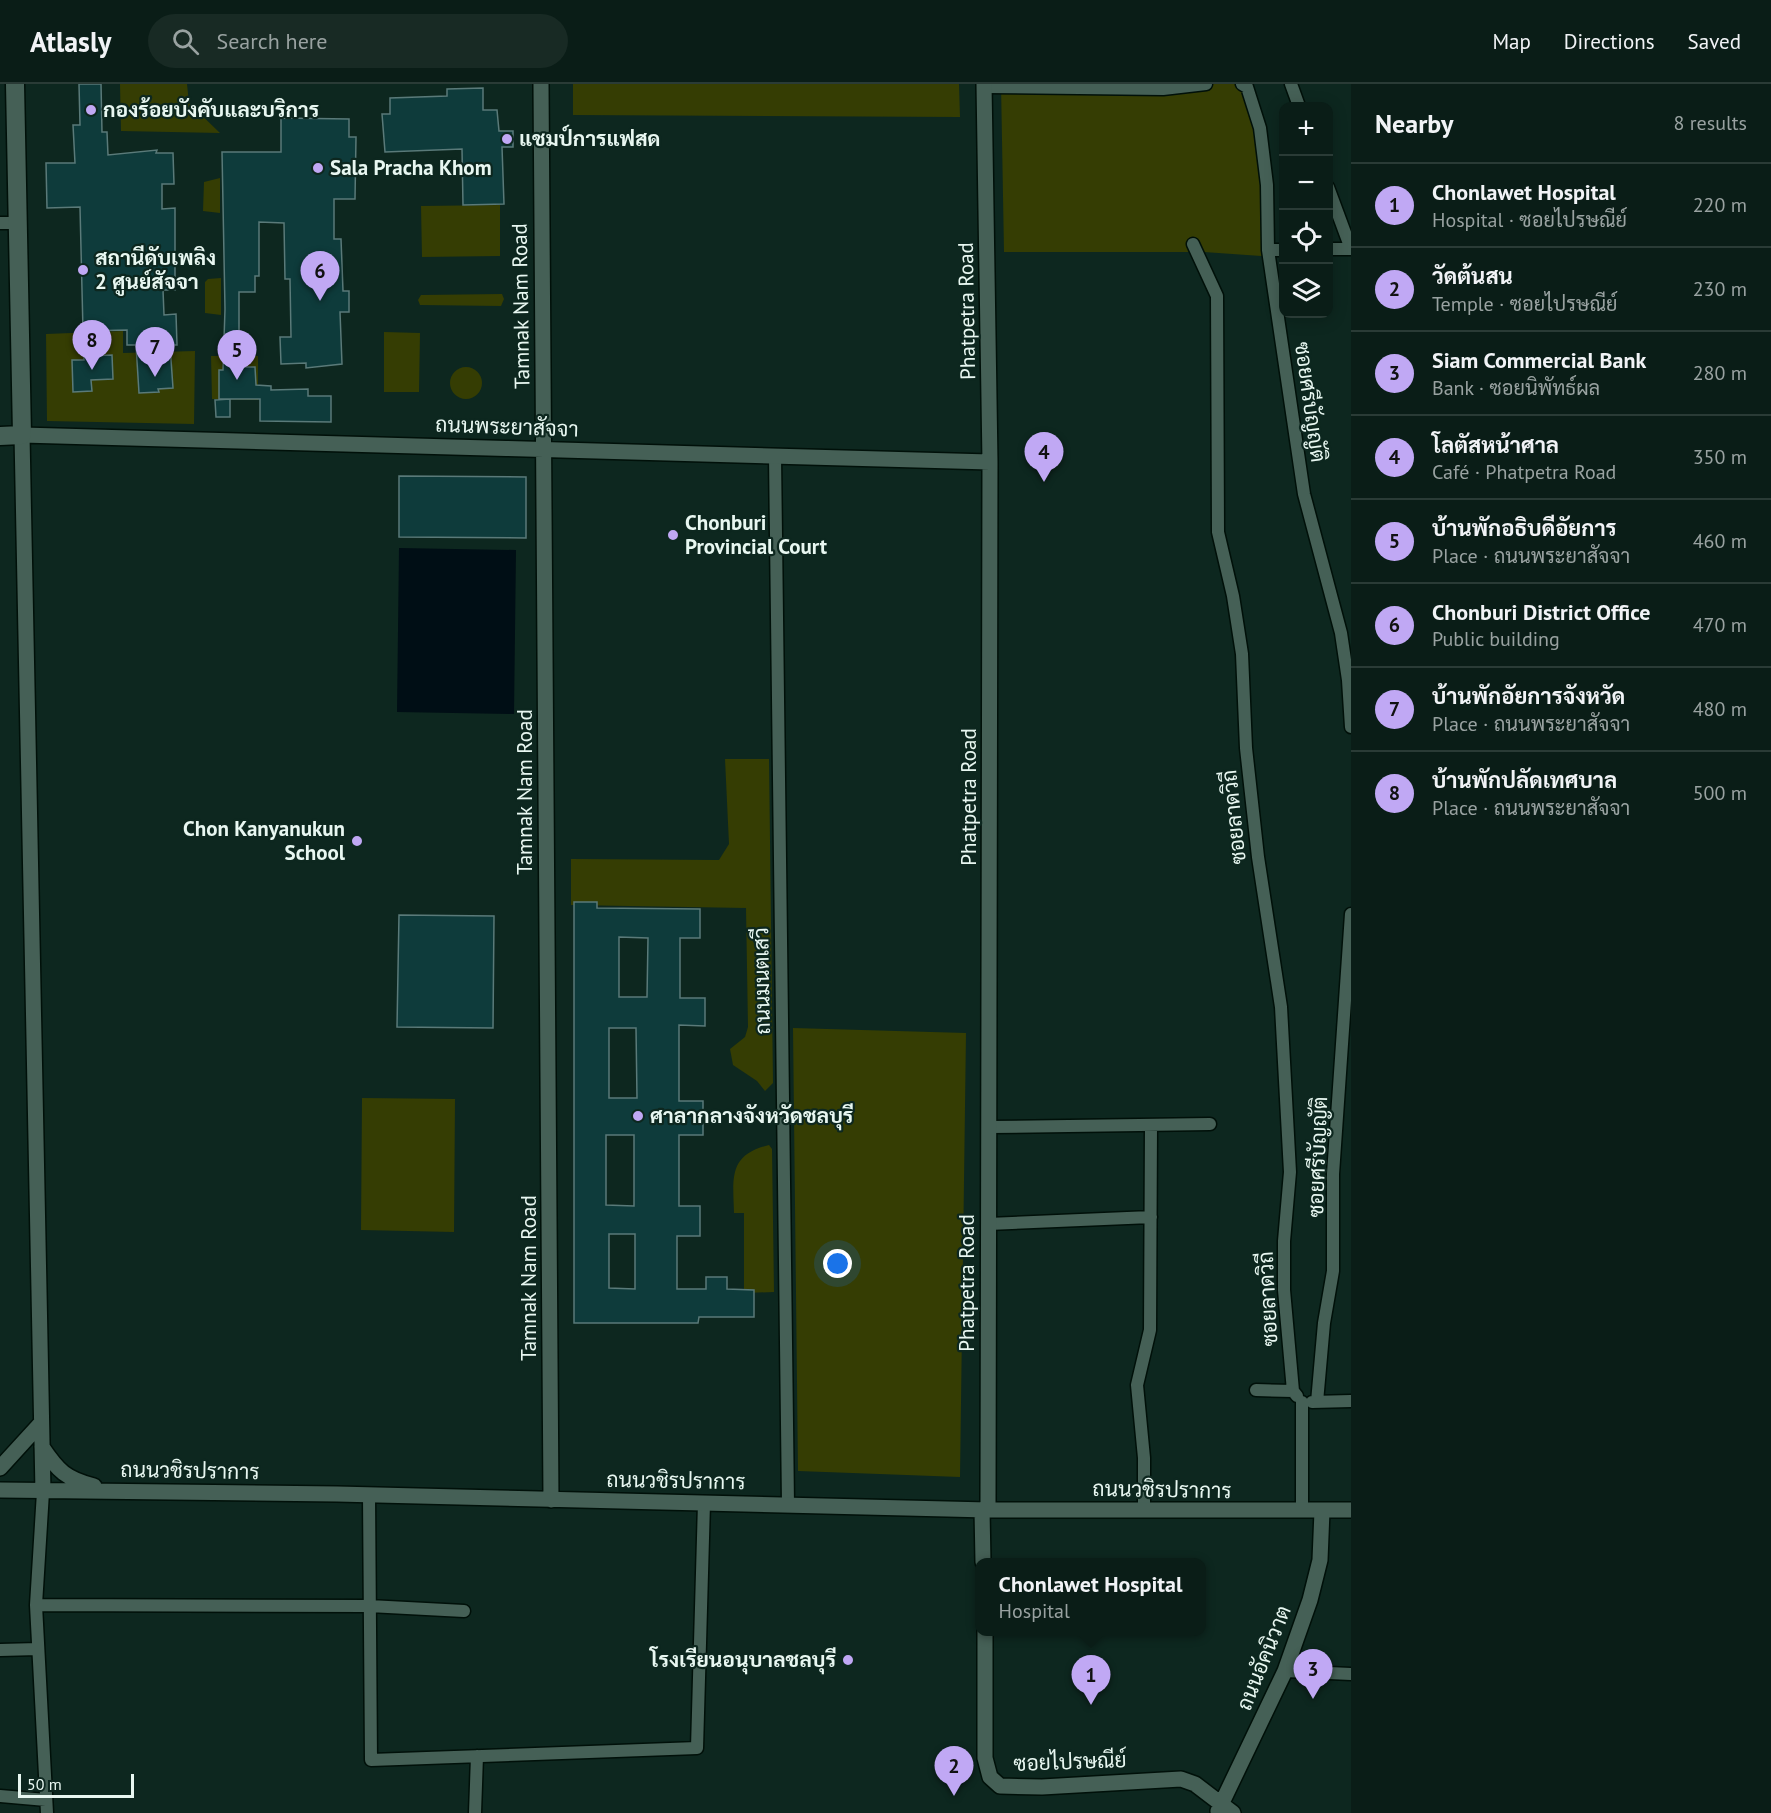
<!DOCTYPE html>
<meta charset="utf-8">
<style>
body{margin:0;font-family:"PT Sans",Sarabun,sans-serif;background:#182a24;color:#f1f3f6}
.controls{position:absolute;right:18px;top:18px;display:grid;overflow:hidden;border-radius:12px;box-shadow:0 3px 15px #0003}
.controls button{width:54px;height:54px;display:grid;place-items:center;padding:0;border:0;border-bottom:2px solid #2a3b36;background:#0a1d17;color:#f1f3f6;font:30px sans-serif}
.scale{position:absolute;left:18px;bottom:15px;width:116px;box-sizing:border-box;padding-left:6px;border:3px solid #e8f7f1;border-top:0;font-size:16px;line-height:21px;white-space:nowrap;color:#e8f7f1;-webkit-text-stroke:4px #0d271f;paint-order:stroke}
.you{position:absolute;left:838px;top:1180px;width:21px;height:21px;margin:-15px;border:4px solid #fff;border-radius:50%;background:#1a73e8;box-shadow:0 0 0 9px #1a73e833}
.badge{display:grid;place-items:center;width:39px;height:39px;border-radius:50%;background:#c0a8f4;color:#111;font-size:20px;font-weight:700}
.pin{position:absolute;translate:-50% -50px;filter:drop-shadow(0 2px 3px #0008)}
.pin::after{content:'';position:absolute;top:32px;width:21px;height:18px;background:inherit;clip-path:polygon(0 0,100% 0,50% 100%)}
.popup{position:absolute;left:975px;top:1474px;width:231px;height:78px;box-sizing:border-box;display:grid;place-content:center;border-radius:12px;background:#0a1d17;filter:drop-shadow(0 2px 4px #0005);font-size:20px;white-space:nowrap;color:#99a2a1}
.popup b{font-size:22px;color:#f1f3f6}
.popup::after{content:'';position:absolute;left:50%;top:100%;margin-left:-12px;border:12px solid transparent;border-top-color:#0a1d17}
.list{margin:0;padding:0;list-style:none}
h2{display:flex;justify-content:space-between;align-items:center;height:78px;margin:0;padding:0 24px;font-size:26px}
h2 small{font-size:20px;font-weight:400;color:#99a2a1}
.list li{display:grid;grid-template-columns:39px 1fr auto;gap:18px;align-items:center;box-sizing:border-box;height:84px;padding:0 24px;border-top:2px solid #2a3b36}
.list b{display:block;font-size:22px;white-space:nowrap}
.list p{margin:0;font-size:20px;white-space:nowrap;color:#99a2a1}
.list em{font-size:20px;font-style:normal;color:#99a2a1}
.icon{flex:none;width:33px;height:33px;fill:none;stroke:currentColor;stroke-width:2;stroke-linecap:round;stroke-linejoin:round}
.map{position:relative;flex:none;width:1351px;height:1729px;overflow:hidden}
header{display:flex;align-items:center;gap:36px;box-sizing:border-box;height:84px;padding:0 30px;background:#0a1d17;border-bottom:2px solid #2a3b36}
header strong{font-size:28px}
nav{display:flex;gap:33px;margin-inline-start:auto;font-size:21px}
.search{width:420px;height:54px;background:#182a24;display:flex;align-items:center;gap:15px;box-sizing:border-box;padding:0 21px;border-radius:33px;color:#99a2a1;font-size:22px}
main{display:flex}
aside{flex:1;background:#0a1d17}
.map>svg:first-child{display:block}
</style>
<header>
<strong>Atlasly</strong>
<div class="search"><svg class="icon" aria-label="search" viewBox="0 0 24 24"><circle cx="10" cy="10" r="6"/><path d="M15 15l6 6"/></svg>Search here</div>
<nav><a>Map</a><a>Directions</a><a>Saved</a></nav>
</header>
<main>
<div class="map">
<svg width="1351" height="1729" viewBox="0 0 1351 1729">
<rect width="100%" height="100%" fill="#0d271f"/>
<path fill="#353d03" d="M120 0H187L189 19 220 49 121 47Z
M573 0H959L960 33 573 31Z
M1001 0H1247L1254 4C1270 60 1274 114 1275 173L1204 168H1004Z
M220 94V129L203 127 204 98Z
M500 121V172L422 173 421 122Z
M221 194V231L205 229V198L208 195Z
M502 210 504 215 501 222 420 221 418 216 421 211Z
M123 247V269L195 267 194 340 47 337 46 250Z
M384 248 420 249 419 308H384Z
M211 272H258V316L212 315Z
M450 299a16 16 0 1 1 32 0a16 16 0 1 1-32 0Z
M725 675H769L773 999 765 1007 757 997 733 981 730 965 745 953 748 943 746 824 571 821V775L719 776 729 760Z
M793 944 966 949 960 1393 798 1387Z
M362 1014 455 1015 454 1148 361 1146Z
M769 1061 772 1065 774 1208 744 1209V1129H734C733 1094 728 1071 769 1061Z"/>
<path fill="#000e15" d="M399 464 516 466 514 630 397 628Z"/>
<path fill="#0e3b3b" stroke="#5a7a79" stroke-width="1.5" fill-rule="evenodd" d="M79 0H101L102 48H107L108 71 157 66 156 69H173L174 100H162V125L175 124V206H163L164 231 176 230 177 261H170L173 304 158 305 159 308 139 309 136 261H127V246L83 247 80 123 47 124 46 79H75L73 41H80Z
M483 4V26H497L499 47H513V63H502L504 120 463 121 462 65 385 68 382 30H390V14L447 12V5Z
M281 34 349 35V53H356L355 115H334V155H341L343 207H349V228H340L342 280 306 284V279L281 280 280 253H291L290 195H285L284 139 259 138V192H255V208H239V276H243V283H255L256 301 271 302V306L308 305V312H331V338L260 337V315H219V286H223L225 225 222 68H281Z
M112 271 113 295 91 296 92 307 73 308 72 276H84V272Z
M230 315V333H216L215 316Z
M399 392 526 393V454L399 453Z
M574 818H597V824L700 825V854H680V914H705V942L679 941V1017H703V1051H679V1122H700V1152H677V1205H706V1193H727V1205L754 1206V1233H699L698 1239H574ZM619 853 648 854 647 913H619ZM609 944H636L637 1014H609ZM606 1051H634V1122L606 1121ZM609 1150H635V1205L609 1204Z
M399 831 494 832 493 944 397 943Z"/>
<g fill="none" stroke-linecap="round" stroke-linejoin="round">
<g stroke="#001009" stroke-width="15">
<path id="minor" d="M1242 0 1247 3 1260 44 1267 101 1268 166 1304 410 1341 549 1348 596 1351 643
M1291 0 1299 22
M985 3 1163 5 1206 0
M1328 103 1351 165
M0 139H18
M1193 160 1217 212 1218 448 1233 512 1242 570 1246 664 1258 773 1281 923 1290 1088 1284 1157V1206L1293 1307
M1328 165H1351
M1268 166H1284
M775 372 788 1420
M991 1043 1210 1040
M988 1140 1151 1133
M1256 1306 1293 1307 1297 1312
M1312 1318 1351 1317
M1317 1318 1324 1239 1333 1187V1090L1351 830
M43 1408 36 1521 47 1729
M369 1411 371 1676 697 1664 704 1419
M1144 1426V1374L1137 1301 1150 1246 1151 1042
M1302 1427V1318
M36 1521 369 1522 464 1527
M0 1566 38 1565
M1285 1587 1351 1590
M0 1712 46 1716
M475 1729 477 1672"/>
</g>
<g stroke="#001009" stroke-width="18">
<path id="tertiary" d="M541 0 551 1416
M984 0 990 378 988 1426
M42 1363C58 1387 66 1395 94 1402
M0 1384 41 1339
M0 1406 337 1410 988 1426H1351
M43 1408 22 351C345 359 667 370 990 378
M982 1426 983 1478
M985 1548V1674L990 1693 1000 1702 1042 1703 1181 1695 1195 1700 1233 1729
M1218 1727 1285 1587 1310 1516 1320 1476 1322 1427"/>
</g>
<g stroke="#001009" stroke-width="21">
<path id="secondary" d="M0 352 22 351 15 0"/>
</g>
<use href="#minor" stroke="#456056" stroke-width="12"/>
<use href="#tertiary" stroke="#456056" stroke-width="15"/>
<use href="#secondary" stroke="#456056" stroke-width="18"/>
</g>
<g fill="#c0a8f4" stroke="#0d271f" stroke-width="2">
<circle cx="91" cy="26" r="6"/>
<circle cx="507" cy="55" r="6"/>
<circle cx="318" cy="84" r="6"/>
<circle cx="83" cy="186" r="6"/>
<circle cx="673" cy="451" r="6"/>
<circle cx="357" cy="757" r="6"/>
<circle cx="638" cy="1032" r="6"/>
<circle cx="848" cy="1576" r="6"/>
</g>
<g text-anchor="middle" stroke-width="4.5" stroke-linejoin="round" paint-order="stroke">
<g font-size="21" font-weight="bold" fill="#e8f7f1" stroke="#0d271f" text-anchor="start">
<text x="103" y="33">กองร้อยบังคับและบริการ</text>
<text x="519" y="62">แชมป์การแฟสด</text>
<text x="330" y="91">Sala Pracha Khom</text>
<text x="95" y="181">สถานีดับเพลิง<tspan x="95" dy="24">2 ศูนย์สัจจา</tspan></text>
<text x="685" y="446">Chonburi<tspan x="685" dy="24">Provincial Court</tspan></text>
<text x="345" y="752" text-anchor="end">Chon Kanyanukun<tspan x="345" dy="24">School</tspan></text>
<text x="650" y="1039">ศาลากลางจังหวัดชลบุรี</text>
<text x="836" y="1583" text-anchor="end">โรงเรียนอนุบาลชลบุรี</text>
</g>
<g font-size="21" fill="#e8f7f1" stroke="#0d271f">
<text transform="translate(521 222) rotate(-91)" y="7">Tamnak Nam Road</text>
<text transform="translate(967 227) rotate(-91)" y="7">Phatpetra Road</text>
<text transform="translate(1310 318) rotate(82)" y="7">ซอยศรีบัญญัติ</text>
<text transform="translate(507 343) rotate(2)" y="7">ถนนพระยาสัจจา</text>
<text transform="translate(525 708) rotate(-90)" y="7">Tamnak Nam Road</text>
<text transform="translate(969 713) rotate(-90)" y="7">Phatpetra Road</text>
<text transform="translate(1234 733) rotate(-96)" y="7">ซอยลาดวิถี</text>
<text transform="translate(762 897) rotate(-91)" y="7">ถนนมนตเสวี</text>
<text transform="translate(1318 1073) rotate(-88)" y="7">ซอยศรีบัญญัติ</text>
<text transform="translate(529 1194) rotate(-90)" y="7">Tamnak Nam Road</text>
<text transform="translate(967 1199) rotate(-90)" y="7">Phatpetra Road</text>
<text transform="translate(1268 1215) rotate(-93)" y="7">ซอยลาดวิถี</text>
<text transform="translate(190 1387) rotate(1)" y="7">ถนนวชิรปราการ</text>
<text transform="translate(676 1397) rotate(1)" y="7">ถนนวชิรปราการ</text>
<text transform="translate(1162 1406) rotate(1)" y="7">ถนนวชิรปราการ</text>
<text transform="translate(1264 1574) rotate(-68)" y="7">ถนนอัคนิวาต</text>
<text transform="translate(1070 1678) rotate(-2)" y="7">ซอยไปรษณีย์</text>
</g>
</g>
</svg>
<div class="controls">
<button>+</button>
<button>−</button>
<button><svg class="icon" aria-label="locate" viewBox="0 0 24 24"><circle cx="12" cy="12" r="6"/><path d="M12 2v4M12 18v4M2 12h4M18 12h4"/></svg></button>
<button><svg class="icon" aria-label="layers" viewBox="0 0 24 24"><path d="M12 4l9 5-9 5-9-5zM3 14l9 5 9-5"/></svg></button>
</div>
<div class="scale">50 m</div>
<div class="you"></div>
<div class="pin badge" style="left:1091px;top:1621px">1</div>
<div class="popup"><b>Chonlawet Hospital</b>Hospital</div>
<div class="pin badge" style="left:954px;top:1712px">2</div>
<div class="pin badge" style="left:1313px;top:1615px">3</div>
<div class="pin badge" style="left:1044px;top:398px">4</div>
<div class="pin badge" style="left:237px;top:296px">5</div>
<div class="pin badge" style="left:320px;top:217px">6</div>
<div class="pin badge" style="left:155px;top:293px">7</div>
<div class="pin badge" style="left:92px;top:286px">8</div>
</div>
<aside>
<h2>Nearby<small>8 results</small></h2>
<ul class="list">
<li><span class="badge">1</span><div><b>Chonlawet Hospital</b><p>Hospital · ซอยไปรษณีย์</p></div><em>220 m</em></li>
<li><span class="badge">2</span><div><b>วัดต้นสน</b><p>Temple · ซอยไปรษณีย์</p></div><em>230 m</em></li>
<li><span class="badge">3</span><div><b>Siam Commercial Bank</b><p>Bank · ซอยนิพัทธ์ผล</p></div><em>280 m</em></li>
<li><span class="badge">4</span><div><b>โลตัสหน้าศาล</b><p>Café · Phatpetra Road</p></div><em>350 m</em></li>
<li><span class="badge">5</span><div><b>บ้านพักอธิบดีอัยการ</b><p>Place · ถนนพระยาสัจจา</p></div><em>460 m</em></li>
<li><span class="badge">6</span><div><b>Chonburi District Office</b><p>Public building</p></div><em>470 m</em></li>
<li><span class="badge">7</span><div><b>บ้านพักอัยการจังหวัด</b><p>Place · ถนนพระยาสัจจา</p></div><em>480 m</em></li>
<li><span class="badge">8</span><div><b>บ้านพักปลัดเทศบาล</b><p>Place · ถนนพระยาสัจจา</p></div><em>500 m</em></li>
</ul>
</aside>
</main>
